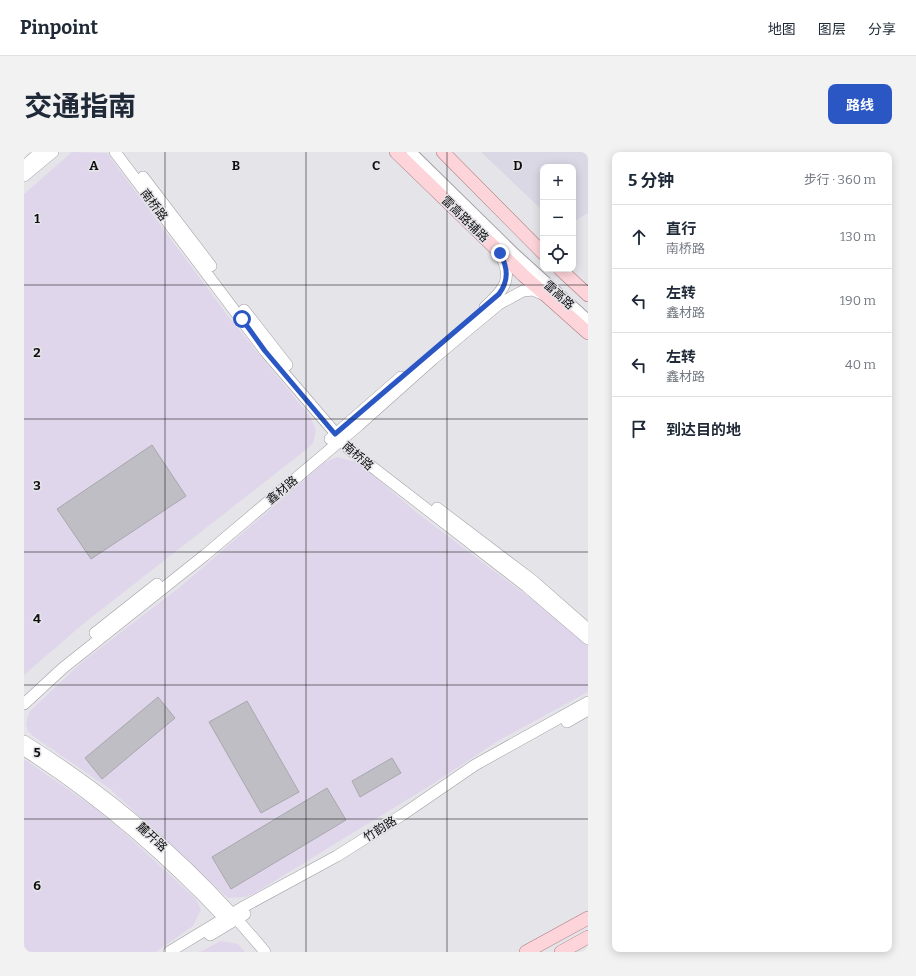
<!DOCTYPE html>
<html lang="zh">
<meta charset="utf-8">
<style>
body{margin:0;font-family:Bitter,"Noto Sans SC",serif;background:#f2f2f3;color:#1f2937}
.controls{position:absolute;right:12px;top:12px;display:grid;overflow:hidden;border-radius:8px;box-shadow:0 2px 10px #0003}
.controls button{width:36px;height:36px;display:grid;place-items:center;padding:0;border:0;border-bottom:1px solid #e0e1e3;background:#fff;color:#1f2937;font:20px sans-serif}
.stop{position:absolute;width:12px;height:12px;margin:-9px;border:3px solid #2b57c5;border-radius:50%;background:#fff}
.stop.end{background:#2b57c5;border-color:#fff;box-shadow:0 1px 4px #0008}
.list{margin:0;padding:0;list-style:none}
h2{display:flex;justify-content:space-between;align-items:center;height:52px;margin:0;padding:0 16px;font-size:17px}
h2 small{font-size:13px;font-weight:400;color:#747a83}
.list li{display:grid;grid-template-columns:26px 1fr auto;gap:12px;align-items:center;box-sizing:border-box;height:64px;padding:0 16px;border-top:1px solid #e0e1e3}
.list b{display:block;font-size:15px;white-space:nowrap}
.list p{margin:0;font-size:13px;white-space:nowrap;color:#747a83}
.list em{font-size:13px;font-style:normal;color:#747a83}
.icon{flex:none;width:22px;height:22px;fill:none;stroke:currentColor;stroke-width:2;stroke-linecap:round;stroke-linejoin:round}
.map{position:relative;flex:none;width:564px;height:800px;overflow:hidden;border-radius:8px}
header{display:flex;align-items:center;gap:24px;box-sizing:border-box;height:56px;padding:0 20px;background:#fff;border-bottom:1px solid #e0e1e3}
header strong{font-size:19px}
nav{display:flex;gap:22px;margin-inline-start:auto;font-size:14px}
.intro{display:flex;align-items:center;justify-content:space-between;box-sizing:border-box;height:96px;padding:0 24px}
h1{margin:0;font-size:28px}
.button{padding:10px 18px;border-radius:8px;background:#2b57c5;color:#fff;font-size:14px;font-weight:700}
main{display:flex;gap:24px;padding:0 24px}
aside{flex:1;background:#fff;border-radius:8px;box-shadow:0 2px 10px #0003}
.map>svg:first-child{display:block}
</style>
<header>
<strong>Pinpoint</strong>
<nav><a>地图</a><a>图层</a><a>分享</a></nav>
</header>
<div class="intro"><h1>交通指南</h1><a class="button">路线</a></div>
<main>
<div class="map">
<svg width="564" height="800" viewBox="0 0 564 800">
<rect width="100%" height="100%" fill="#e5e4e9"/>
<path fill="#dad8e5" d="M457 0H564V61L549 70V15H519V59Z"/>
<path fill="#e0d6eb" d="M48 0 83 1 207 168 285 263 292 278 289 291 283 297 59 472 0 523V42Z
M314 305 331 310 344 319 392 360 510 449 564 494V540L474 589 407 633 231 741 221 745 204 746 86 637 9 584 4 579 2 572 3 567 6 559 58 510 156 435 301 310Z
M0 607 71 656 95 676 172 747 177 758 169 774 132 800H0Z
M197 789 214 792 221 800H176Z"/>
<path fill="#bebec4" stroke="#a7a7ac" d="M128 293 162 344 67 407 33 357Z
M134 545 151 566 78 627 61 606Z
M223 549 275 640 237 661 185 570Z
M368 606 377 621 336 645 328 629Z
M303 636 322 668 207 737 188 705Z"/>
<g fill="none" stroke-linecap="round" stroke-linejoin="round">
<g stroke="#9f9ea3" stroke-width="12">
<path id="tertiary" d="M387 0 491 102 564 168"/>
</g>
<g stroke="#9f9ea3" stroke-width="12">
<path id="secondary" d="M91 0 241 199 325 297 502 434 564 487
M2 13 16 0
M0 24 29 0
M119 25 187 114
M461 155C480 138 490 127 476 102
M220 158 263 213
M306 287 377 225
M413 356 508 428 564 477
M71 481 133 432
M0 552 39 516 181 403 335 273 409 207 475 152 499 139 509 138 518 142
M543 570 564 558
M0 589C90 645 173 717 241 800
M0 598C75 646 143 705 204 770
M186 783 221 762
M145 800 221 754 313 704 378 663 451 613 564 550"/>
</g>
<g stroke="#a97d82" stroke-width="14">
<path id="primary" d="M372 0 499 123 564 181
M419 0 519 101
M536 117 564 143
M502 800 564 766
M537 800 564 785"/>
</g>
<use href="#tertiary" stroke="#fff" stroke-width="10"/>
<use href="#secondary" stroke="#fff" stroke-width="11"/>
<use href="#primary" stroke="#fdd4d9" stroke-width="13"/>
</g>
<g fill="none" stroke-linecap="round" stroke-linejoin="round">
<path stroke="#2b57c5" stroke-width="5" d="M218 167 241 199 311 282 475 142C485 128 484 116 476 101"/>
</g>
<path fill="none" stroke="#101011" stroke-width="1" stroke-opacity="0.55" d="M141 0V800M282 0V800M423 0V800M0 133H564M0 267H564M0 400H564M0 533H564M0 667H564"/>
<g text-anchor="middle" stroke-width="3" stroke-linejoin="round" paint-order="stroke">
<g font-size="12" fill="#101011" stroke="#e5e4e9">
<text transform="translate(130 53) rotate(53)" y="4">南桥路</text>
<text transform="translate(441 67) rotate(44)" y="4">雷高路辅路</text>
<text transform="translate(535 143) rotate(42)" y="4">雷高路</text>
<text transform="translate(334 304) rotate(41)" y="4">南桥路</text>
<text transform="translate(258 338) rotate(-40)" y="4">鑫材路</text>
<text transform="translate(356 677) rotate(-32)" y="4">竹韵路</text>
<text transform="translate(128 685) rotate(43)" y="4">麓开路</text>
</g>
</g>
<g font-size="13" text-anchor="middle" font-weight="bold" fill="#101011" stroke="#e5e4e9" stroke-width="3" stroke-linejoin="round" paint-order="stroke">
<text x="70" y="18">A</text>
<text x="212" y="18">B</text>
<text x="352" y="18">C</text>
<text x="494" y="18">D</text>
<text x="13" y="71">1</text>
<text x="13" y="205">2</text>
<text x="13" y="338">3</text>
<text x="13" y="471">4</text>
<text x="13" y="605">5</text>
<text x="13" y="738">6</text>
</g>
</svg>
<div class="controls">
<button>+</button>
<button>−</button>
<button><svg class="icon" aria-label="locate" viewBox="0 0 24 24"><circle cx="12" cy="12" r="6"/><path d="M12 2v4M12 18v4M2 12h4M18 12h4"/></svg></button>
</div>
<div class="stop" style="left:218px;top:167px"></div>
<div class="stop end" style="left:476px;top:101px"></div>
</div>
<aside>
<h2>5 分钟<small>步行 · 360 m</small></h2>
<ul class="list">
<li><svg class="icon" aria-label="ahead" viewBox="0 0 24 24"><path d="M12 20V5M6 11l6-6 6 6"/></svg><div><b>直行</b><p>南桥路</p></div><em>130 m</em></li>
<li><svg class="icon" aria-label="left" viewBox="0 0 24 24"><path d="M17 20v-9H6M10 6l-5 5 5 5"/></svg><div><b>左转</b><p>鑫材路</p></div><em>190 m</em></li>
<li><svg class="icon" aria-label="left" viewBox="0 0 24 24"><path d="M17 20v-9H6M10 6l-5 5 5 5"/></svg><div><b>左转</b><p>鑫材路</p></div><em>40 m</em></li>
<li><svg class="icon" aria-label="arrive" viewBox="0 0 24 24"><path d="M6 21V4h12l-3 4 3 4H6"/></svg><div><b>到达目的地</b></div></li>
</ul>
</aside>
</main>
